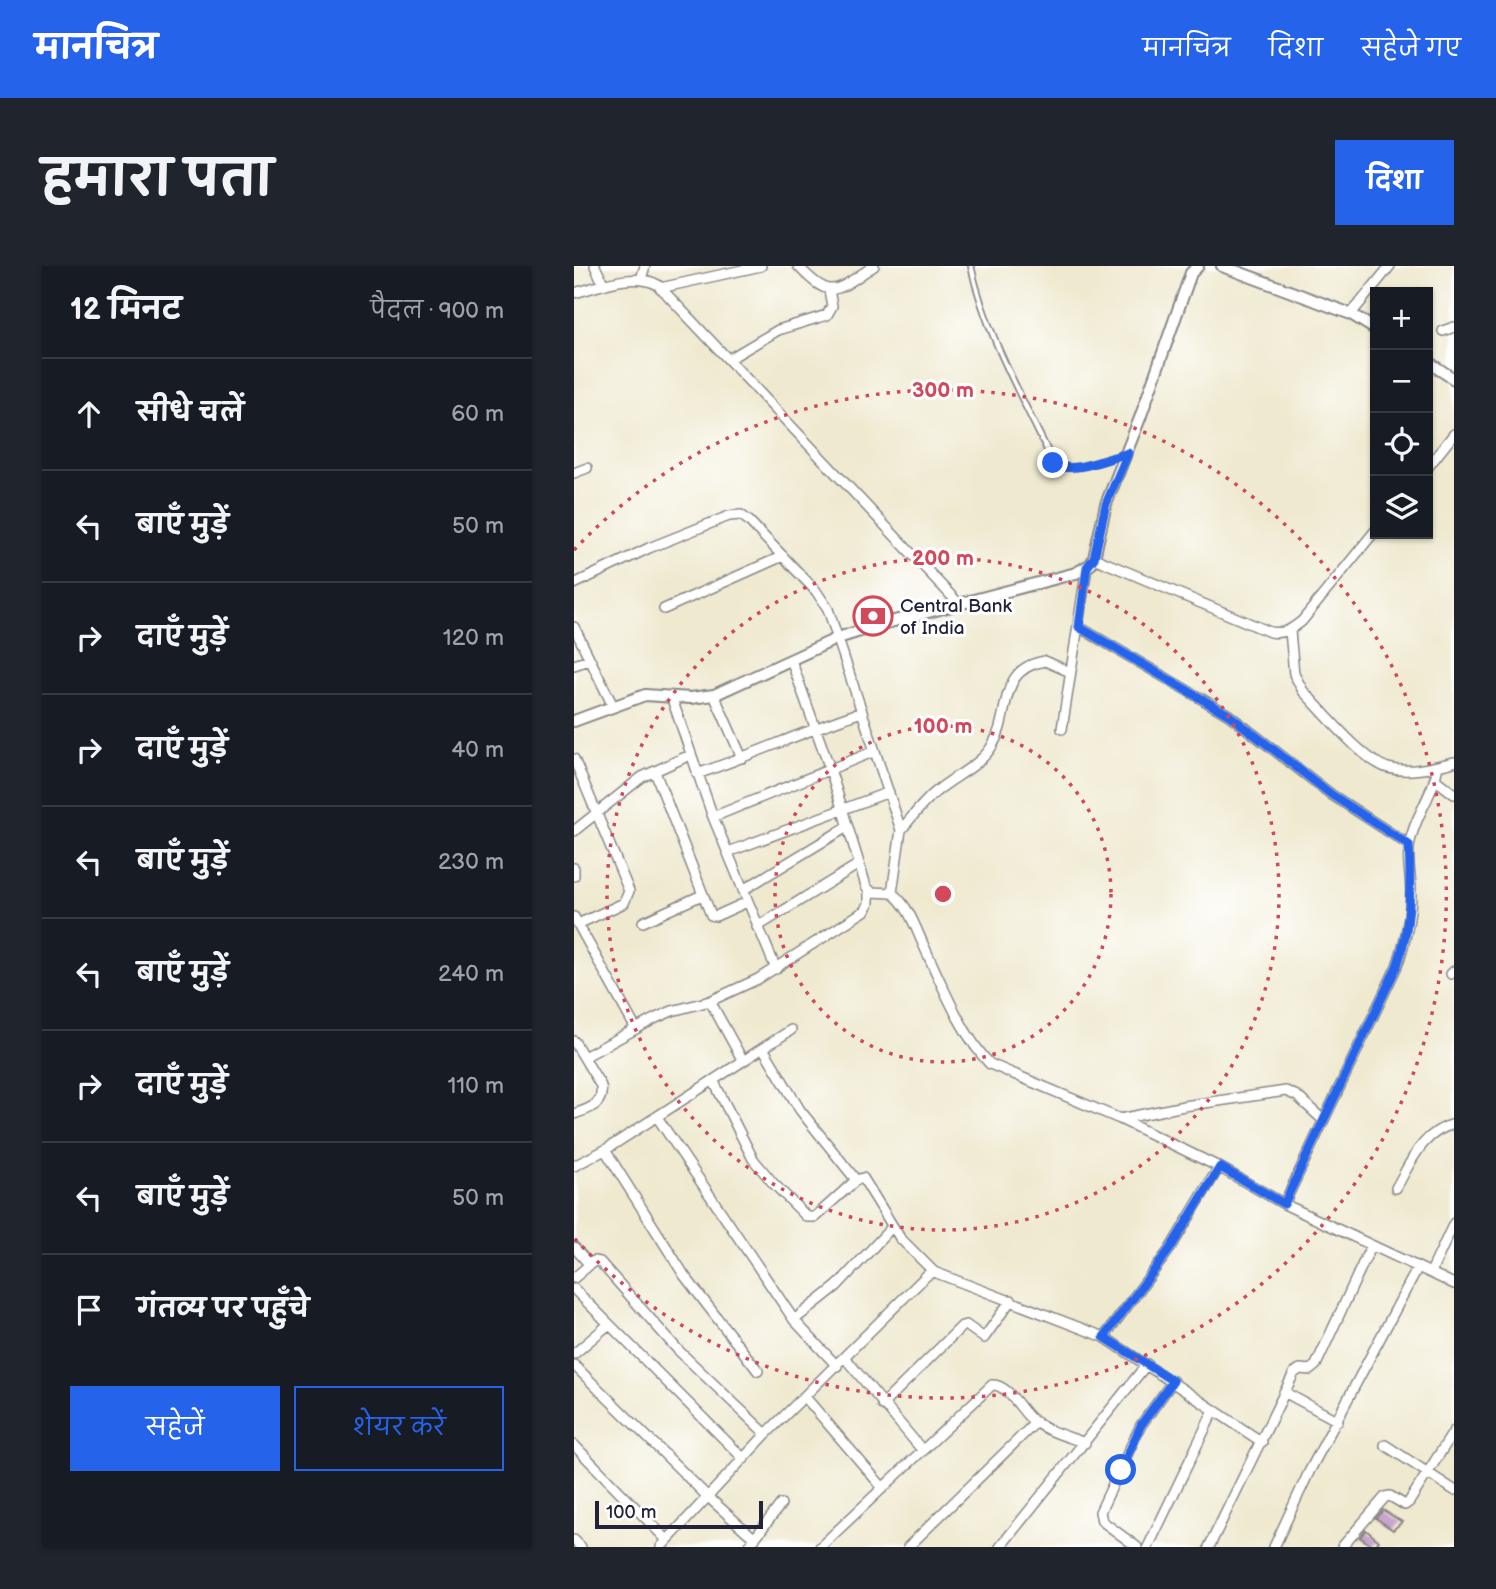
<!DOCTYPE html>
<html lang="hi">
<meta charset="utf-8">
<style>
body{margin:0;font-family:"Balsamiq Sans","Playpen Sans Deva",sans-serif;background:#20242c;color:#f1f3f6}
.controls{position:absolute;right:21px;top:21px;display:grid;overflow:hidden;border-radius:0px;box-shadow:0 2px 5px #0004}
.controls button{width:63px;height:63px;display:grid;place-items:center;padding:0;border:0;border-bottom:2px solid #363941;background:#171b24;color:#f1f3f6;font:35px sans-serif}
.scale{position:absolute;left:21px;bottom:18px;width:168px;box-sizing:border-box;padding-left:7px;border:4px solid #22223b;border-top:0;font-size:19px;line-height:24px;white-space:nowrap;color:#22223b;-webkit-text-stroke:5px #fff;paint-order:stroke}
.stop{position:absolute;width:21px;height:21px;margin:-16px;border:5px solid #2563eb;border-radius:50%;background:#fff}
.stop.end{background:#2563eb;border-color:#fff;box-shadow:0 2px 7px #0008}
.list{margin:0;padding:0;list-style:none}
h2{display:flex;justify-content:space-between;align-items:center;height:91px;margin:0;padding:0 28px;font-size:30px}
h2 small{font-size:23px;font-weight:400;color:#9ea1a6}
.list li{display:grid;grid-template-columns:46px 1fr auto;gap:21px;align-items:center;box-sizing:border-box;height:112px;padding:0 28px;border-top:2px solid #363941}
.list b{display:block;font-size:26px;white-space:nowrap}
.list em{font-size:23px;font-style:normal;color:#9ea1a6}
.actions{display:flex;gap:14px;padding:21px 28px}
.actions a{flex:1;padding:16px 0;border:2px solid #2563eb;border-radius:0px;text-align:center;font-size:24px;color:#2563eb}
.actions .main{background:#2563eb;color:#fff}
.icon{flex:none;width:38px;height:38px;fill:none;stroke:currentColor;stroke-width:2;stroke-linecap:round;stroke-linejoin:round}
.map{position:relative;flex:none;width:880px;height:1281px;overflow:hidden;border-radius:0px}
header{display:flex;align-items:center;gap:42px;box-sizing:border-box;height:98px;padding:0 35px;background:#2563eb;color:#fff}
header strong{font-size:33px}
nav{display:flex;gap:38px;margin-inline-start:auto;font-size:24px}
.intro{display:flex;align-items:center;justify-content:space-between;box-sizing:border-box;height:168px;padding:0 42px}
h1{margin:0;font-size:49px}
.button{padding:18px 32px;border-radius:0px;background:#2563eb;color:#fff;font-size:24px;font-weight:700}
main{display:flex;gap:42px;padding:0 42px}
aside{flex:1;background:#171b24;border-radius:0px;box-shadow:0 2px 5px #0004}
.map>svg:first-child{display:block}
</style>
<header>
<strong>मानचित्र</strong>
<nav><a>मानचित्र</a><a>दिशा</a><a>सहेजे गए</a></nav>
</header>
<div class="intro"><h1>हमारा पता</h1><a class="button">दिशा</a></div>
<main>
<aside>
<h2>12 मिनट<small>पैदल · 900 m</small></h2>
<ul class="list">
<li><svg class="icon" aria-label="ahead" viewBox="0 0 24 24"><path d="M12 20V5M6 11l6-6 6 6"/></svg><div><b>सीधे चलें</b></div><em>60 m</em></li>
<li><svg class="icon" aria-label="left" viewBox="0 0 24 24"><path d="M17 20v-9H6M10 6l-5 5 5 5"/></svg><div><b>बाएँ मुड़ें</b></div><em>50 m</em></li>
<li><svg class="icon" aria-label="right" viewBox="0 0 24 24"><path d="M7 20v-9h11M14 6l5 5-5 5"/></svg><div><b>दाएँ मुड़ें</b></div><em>120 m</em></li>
<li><svg class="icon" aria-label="right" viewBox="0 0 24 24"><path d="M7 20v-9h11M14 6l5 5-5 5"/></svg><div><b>दाएँ मुड़ें</b></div><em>40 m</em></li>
<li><svg class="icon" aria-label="left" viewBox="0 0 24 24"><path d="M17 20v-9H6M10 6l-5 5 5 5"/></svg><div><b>बाएँ मुड़ें</b></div><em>230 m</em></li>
<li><svg class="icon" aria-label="left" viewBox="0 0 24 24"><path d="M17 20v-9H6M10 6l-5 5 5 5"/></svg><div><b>बाएँ मुड़ें</b></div><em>240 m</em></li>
<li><svg class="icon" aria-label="right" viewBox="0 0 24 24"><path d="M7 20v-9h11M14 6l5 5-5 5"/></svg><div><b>दाएँ मुड़ें</b></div><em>110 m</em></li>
<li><svg class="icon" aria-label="left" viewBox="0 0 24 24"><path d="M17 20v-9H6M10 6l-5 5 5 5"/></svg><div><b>बाएँ मुड़ें</b></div><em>50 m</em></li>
<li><svg class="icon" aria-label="arrive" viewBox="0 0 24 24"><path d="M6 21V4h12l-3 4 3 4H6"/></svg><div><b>गंतव्य पर पहुँचे</b></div></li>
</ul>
<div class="actions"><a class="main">सहेजें</a><a>शेयर करें</a></div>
</aside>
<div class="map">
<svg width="880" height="1281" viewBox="0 0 880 1281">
<rect width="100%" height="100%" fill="#fff"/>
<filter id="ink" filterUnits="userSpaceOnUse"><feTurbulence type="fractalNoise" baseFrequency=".0143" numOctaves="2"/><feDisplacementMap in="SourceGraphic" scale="14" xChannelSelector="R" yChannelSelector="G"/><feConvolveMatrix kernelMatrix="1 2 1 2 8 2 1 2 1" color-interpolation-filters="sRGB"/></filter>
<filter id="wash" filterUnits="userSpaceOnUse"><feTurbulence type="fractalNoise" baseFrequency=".00686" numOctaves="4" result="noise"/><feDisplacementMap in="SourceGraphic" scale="28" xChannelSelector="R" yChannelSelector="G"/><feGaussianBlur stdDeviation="1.57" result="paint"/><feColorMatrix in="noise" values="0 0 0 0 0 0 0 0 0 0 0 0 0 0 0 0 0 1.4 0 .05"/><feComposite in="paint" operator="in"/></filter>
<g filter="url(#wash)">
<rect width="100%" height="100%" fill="#efe9cf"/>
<g id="blocks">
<path fill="#c9a4d0" d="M809 1244 828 1256 819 1264 802 1252Z
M792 1264 805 1275 800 1281 786 1271Z"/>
</g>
</g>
<g filter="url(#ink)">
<use href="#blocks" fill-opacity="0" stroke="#888685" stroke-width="2"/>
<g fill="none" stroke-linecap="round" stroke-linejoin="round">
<g stroke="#888685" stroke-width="8">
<path id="service" d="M397 0C412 69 449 133 479 196 494 210 531 193 549 188"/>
</g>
<g stroke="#888685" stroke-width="12">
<path id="minor" d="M21 0 30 19
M224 0C259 37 262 24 300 0
M67 13 71 0
M86 22 187 0
M0 27C24 21 61 5 84 19L386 339
M777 48 816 0
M869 65 880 61
M155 93 204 64 253 49 258 40 255 24
M854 201 880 168
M0 207 13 202
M520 292 696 366C711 368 717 364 728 355L801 265
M0 318 75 282 155 250 167 249 175 255 242 325 254 343 327 564 318 627
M90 343 209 290
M0 361 39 440
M505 361 655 449 758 529 835 579
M716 365 720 408 729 425C749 445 789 495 814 502 835 508 860 501 880 496
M217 394 256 503 292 620 297 626 318 627C334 639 341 660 349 678 366 714 388 770 416 798L546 853 645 901 710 938 880 1018
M0 399 15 394
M140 429 168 492
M97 430 139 551 202 703
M488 463 513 301
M0 493 55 625 50 637 4 658
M81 506 137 649 142 650 173 636
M123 508C179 489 232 464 288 446
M862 514 880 528
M139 551 301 485
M327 564C339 550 350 535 364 524 381 510 407 499 418 480 438 448 422 403 471 395L496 406
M0 565 68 511 116 489
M154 586 315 526
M0 602V610
M169 624 273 561
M0 651 62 763
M69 656 128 629
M183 661 285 598
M877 708 880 705
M136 735 169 795
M0 775 27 820C30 839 15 843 0 848
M189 782 226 844 282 914
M10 791 82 752 98 745 136 735 184 713 292 644 295 637V625
M139 814 179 893 199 917 233 951H241L282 914 289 912 326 972 360 1006
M83 851 220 1054 263 1100
M546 853 610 840 712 825 723 830 749 854
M31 884 110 1009 184 1105
M0 900 31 884 217 764
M822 922C837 896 848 866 880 858
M710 938 823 700C831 677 837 650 837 625 837 609 832 592 836 576 841 549 859 530 864 500
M0 981 15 998
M857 1006 880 957
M0 1012 20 995 26 996 104 1084 192 1168
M0 1023 170 1193
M220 1054 263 1020 318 961
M530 1071 596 983 645 901
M0 1088 35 1058
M271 1092 349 1185
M0 1099 133 1230 181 1273
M710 1126 764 1155
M231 1131 309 1222
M308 1139 388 1060 392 1059 410 1072 437 1034
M0 1179 93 1274
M811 1179 880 1224
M0 1274 7 1281
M87 1281 192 1168 353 1009 360 1006 530 1071 688 1176
M174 1281 207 1238
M246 1281 418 1119C433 1118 445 1141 455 1151 470 1165 493 1170 511 1177
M334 1281 462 1156
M426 1281 573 1098
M563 1281 528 1255 526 1246 567 1159 599 1115
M574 1281 640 1144
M635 1281 720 1107 726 1103 736 1104 742 1099 797 980
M700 1281 735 1206 844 1001
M768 1281 811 1231 816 1230 831 1239 835 1236 880 1165"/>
</g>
<g stroke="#888685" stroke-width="14">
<path id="tertiary" d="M648 0 777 48 801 63
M854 96 880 113
M0 455 71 429 117 432 140 429 264 372 305 359 502 307 517 298 520 292 532 238 566 152 617 7 624 0"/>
</g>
<use href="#service" stroke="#fff" stroke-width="4.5"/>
<use href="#minor" stroke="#fff" stroke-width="9"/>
<use href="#tertiary" stroke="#fff" stroke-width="10"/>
</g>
</g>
<g fill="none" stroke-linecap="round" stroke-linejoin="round" filter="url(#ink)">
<path stroke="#2563eb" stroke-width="9" d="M479 197C494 210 535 192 554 187L532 238 520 292 513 301 505 361 655 449 758 529 835 579C837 621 837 660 823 700L710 938 646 901 596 983 530 1071 599 1115 567 1159 547 1204"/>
</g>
<g fill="none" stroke="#d1495b" stroke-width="3.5" stroke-dasharray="3.5 7">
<circle cx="369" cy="628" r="168"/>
<circle cx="369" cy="628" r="336"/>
<path d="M0 284A504 504 0 1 1 0 972"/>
</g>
<defs>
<g id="bank-ring" transform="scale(2.0125)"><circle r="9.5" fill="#fff" stroke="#d1495b" stroke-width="1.5"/><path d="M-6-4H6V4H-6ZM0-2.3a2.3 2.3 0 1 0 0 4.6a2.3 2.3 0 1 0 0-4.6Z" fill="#d1495b"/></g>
</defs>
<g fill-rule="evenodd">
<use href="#bank-ring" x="299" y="350"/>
</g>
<g text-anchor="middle" stroke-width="6" stroke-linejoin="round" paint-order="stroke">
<g font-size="19" fill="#22223b" stroke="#fff" text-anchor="start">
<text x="326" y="346">Central Bank<tspan x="326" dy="22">of India</tspan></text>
</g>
</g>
<circle cx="369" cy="628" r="10" fill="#d1495b" stroke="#fff" stroke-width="3.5"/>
<g font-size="21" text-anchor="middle" font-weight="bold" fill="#d1495b" stroke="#fff" stroke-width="6" stroke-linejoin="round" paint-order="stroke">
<text x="369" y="131">300 m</text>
<text x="369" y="299">200 m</text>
<text x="369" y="467">100 m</text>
</g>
</svg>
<div class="controls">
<button>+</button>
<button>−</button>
<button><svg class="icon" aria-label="locate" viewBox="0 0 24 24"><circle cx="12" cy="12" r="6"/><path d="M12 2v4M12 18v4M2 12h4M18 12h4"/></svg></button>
<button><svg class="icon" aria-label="layers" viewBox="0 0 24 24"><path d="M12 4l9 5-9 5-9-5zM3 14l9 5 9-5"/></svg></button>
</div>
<div class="scale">100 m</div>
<div class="stop" style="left:547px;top:1204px"></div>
<div class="stop end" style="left:479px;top:197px"></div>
</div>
</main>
